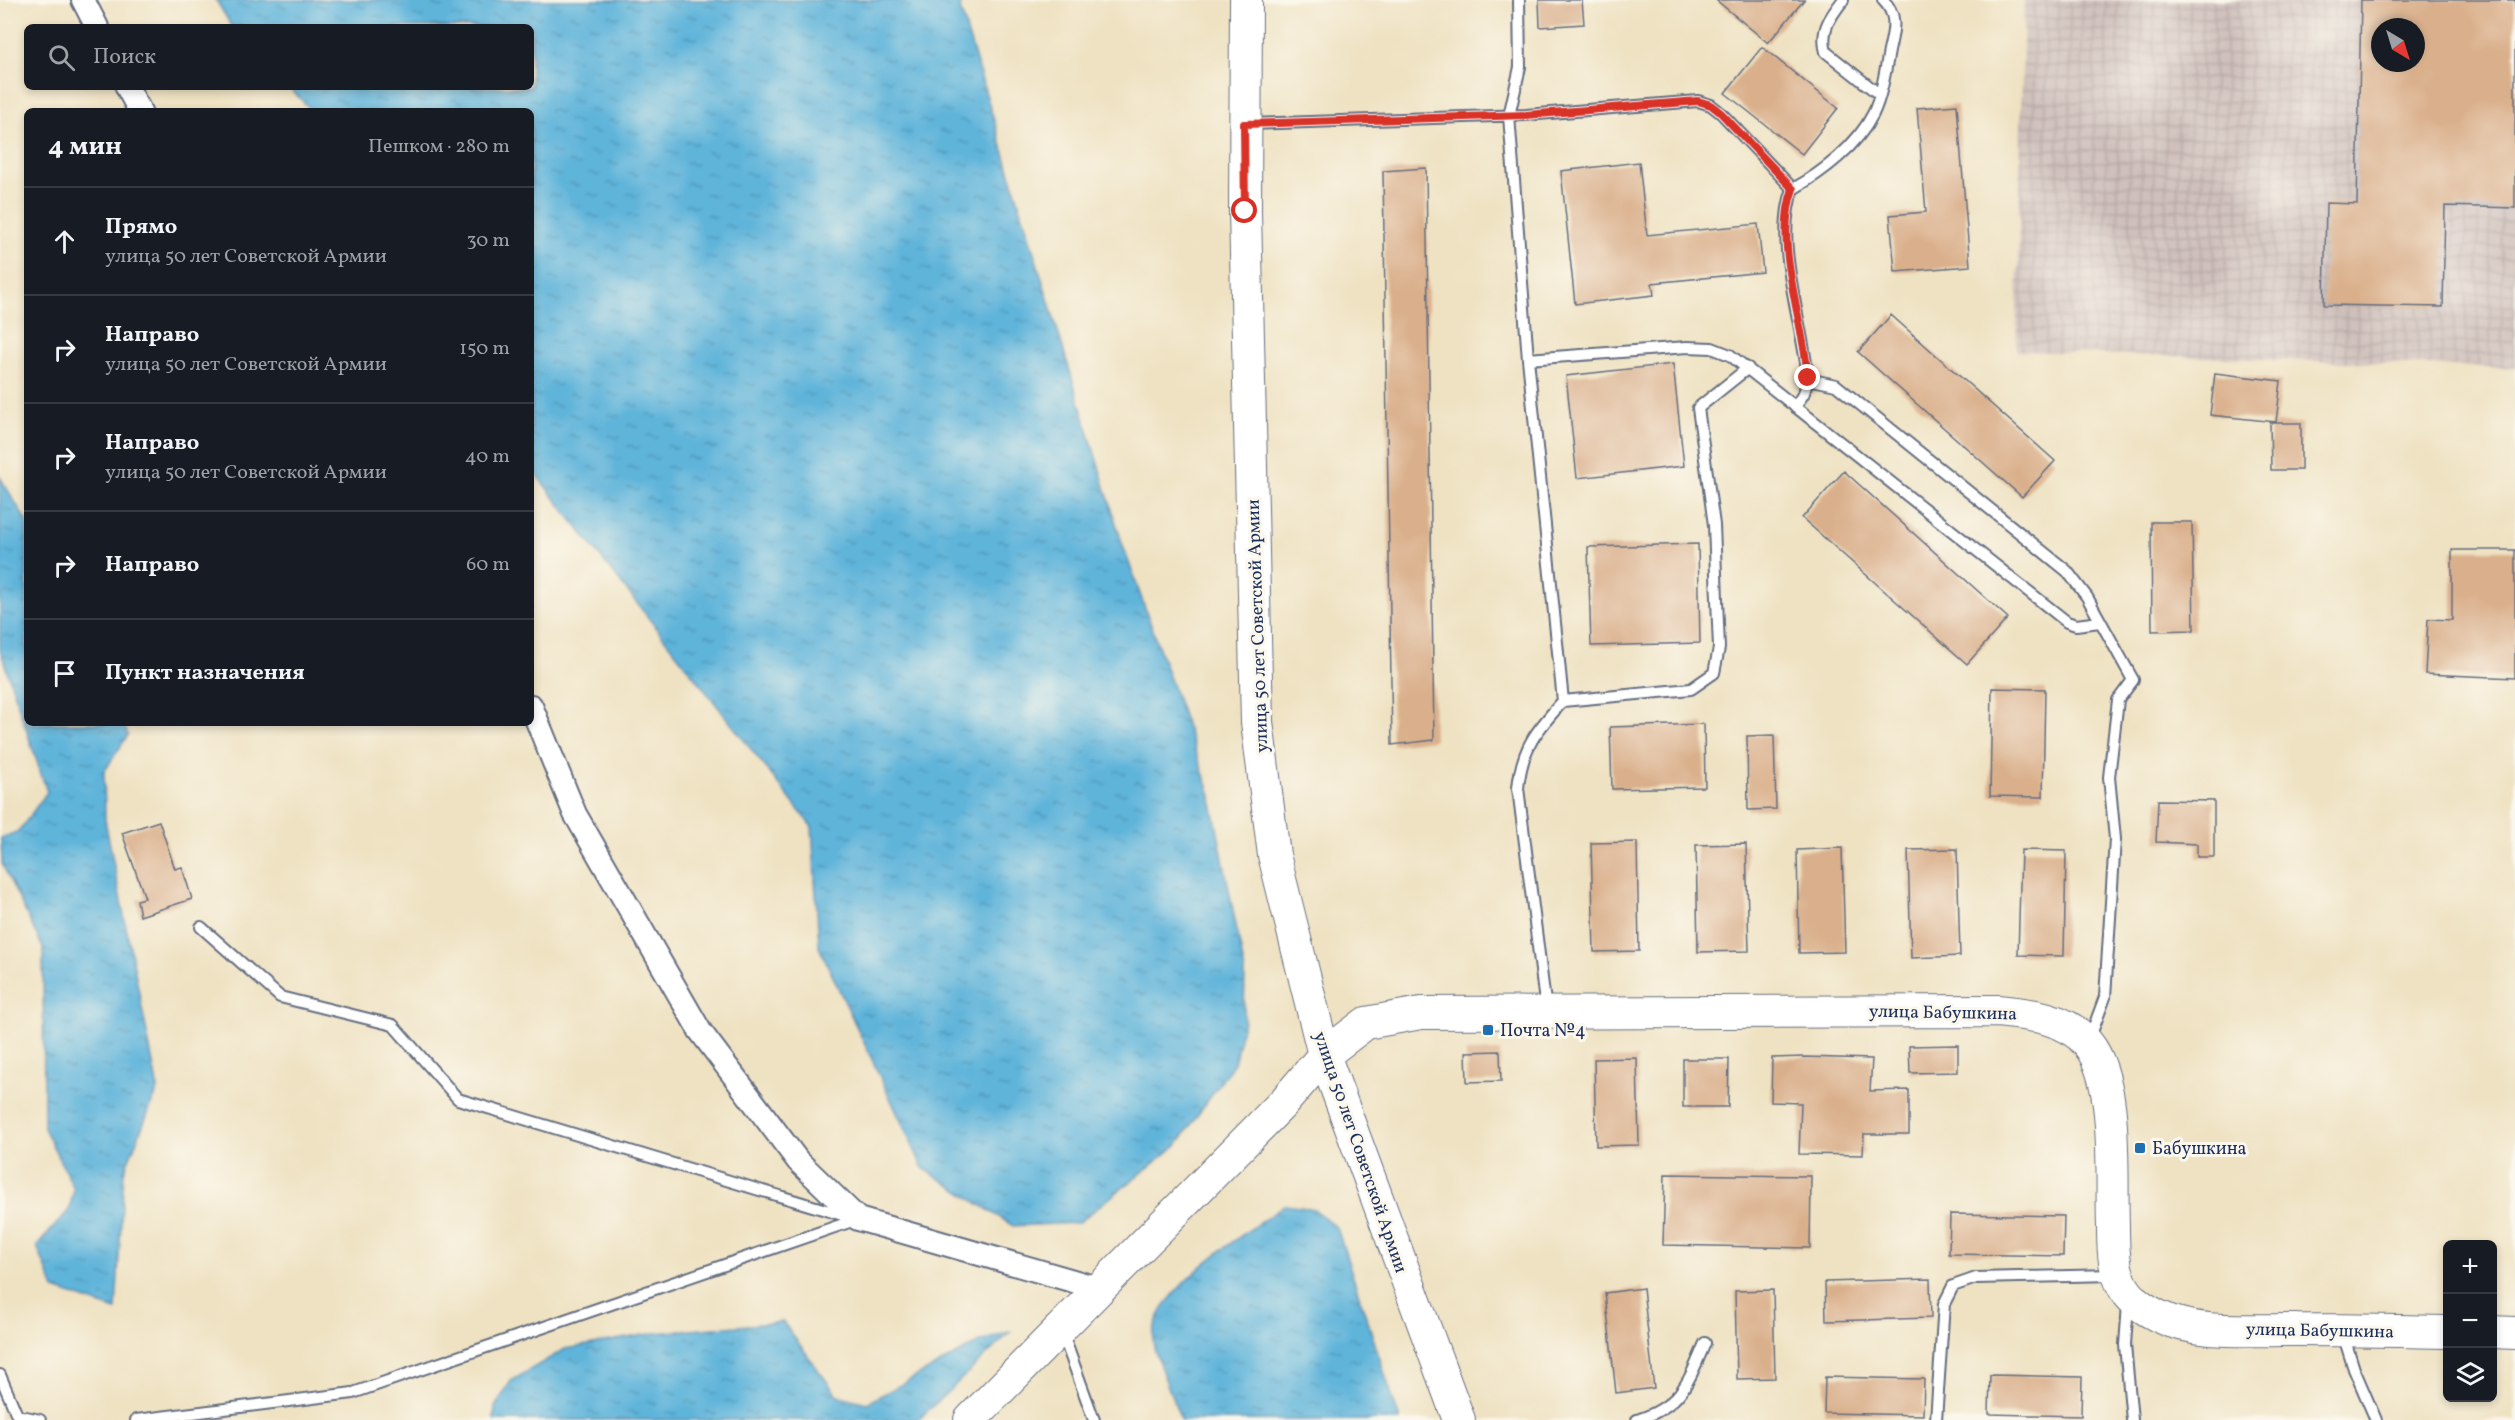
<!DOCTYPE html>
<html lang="ru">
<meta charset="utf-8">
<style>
body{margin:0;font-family:Vollkorn,serif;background:#20242c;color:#f1f3f6}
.controls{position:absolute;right:18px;bottom:18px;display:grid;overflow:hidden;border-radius:9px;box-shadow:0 3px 9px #0003}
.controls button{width:54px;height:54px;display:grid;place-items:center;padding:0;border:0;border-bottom:2px solid #363941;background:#171b24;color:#f1f3f6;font:30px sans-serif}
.compass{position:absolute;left:2371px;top:18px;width:54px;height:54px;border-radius:50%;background:#171b24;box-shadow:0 3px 9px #0003;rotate:142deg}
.stop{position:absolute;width:18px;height:18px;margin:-14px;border:4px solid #d93025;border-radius:50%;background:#fff}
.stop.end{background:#d93025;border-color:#fff;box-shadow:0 2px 6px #0008}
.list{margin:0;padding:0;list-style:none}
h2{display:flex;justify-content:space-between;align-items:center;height:78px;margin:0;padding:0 24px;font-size:26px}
h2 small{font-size:20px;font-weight:400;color:#9ea1a6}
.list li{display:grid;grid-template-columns:39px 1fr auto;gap:18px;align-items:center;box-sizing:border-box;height:108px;padding:0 24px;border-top:2px solid #363941}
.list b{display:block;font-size:22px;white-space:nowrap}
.list p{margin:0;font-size:20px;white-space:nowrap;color:#9ea1a6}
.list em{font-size:20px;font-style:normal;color:#9ea1a6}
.icon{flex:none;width:33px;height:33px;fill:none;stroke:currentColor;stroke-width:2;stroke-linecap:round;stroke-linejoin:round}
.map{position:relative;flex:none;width:2515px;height:1420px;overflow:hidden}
.search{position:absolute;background:#171b24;box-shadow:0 3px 9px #0003;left:24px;top:24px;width:510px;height:66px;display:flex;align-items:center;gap:15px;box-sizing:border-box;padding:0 21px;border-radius:9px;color:#9ea1a6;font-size:22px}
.panel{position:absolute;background:#171b24;box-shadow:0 3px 9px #0003;left:24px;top:108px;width:510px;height:618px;border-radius:9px}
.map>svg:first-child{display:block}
</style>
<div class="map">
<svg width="2515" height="1420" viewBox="0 0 2515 1420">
<defs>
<pattern id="industrial-grid" width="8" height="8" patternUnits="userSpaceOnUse" patternTransform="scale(1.5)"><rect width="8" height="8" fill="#cfc0bb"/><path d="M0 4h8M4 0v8" fill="none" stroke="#b1a5a3"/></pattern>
<pattern id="water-ripples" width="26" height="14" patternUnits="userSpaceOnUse" patternTransform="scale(1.5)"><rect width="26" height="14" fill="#5eb4da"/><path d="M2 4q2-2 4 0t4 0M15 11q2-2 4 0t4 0" fill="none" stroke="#4d93b4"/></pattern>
</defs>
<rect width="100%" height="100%" fill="#fbf7ec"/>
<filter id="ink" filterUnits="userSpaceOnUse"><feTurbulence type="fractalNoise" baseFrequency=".0167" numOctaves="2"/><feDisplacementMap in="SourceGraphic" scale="12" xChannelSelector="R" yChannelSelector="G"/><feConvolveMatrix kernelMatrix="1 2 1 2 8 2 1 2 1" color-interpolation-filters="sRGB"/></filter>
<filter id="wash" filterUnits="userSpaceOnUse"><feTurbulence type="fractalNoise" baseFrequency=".008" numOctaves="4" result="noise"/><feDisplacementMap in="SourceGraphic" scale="24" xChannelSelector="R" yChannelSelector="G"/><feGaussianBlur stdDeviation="1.35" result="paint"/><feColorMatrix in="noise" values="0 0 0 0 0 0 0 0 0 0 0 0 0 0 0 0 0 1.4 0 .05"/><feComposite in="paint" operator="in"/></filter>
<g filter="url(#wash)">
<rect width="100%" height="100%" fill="#efe2c2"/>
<path fill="url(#industrial-grid)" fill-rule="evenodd" d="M2024 0H2515V368L2016 351ZM2380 27H2416V63H2380Z"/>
<path fill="url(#water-ripples)" stroke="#3c729c" stroke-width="1.5" d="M216 0H962L960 8 1122 543 1210 792 1245 972 1244 1021 1234 1063 1177 1145 1078 1223 1013 1226 923 1168 819 947 812 827 531 468V111H312L289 87H531V27H232Z
M0 477 27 522V723H123L128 735 104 772 105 820 158 1089 124 1172 116 1310 54 1289 37 1246 69 1210 74 1189 44 1128 43 948 2 864 1 838 19 831 47 792 0 650Z
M1285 1205 1314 1209 1337 1228 1400 1420H1181C1175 1403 1154 1356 1153 1341 1150 1291 1249 1231 1285 1205Z
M783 1322 837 1395 867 1403 980 1342 1012 1331 918 1420H494L495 1407 511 1381 565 1349 655 1333Z"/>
<g id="blocks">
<path fill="#dab08c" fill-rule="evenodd" d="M1539 0H1582L1584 24 1540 27Z
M1716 0H1804L1768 43Z
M2361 0H2515V208L2445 206 2443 307 2324 305 2326 203 2357 204ZM2380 27H2416V63H2380Z
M1762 47 1838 108 1802 154 1725 93Z
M1957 105 1970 266 1895 272 1890 215 1926 212 1917 108Z
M1639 162 1647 235 1758 224 1763 272 1652 283 1654 295 1575 304 1561 171Z
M1426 168 1434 740 1392 745 1383 171Z
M1891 315 2055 461 2022 497 1858 352Z
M1673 364 1684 466 1577 478 1566 376Z
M2215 373 2281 381 2276 422 2210 415Z
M2270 423H2301V470H2271Z
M1844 471 2008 618 1967 664 1802 518Z
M2151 522H2192L2194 630 2152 631Z
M1698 544 1700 643 1591 646 1588 547Z
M2452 550H2515V678L2425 674 2428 619 2452 620Z
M1992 688 2045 689 2043 797 1990 796Z
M1704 724 1705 787 1612 789 1610 727Z
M1774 735 1776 809 1748 810 1747 736Z
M2158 800 2214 801V857H2197V844L2156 842Z
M159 821 175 869 182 867 192 899 140 916 137 900 145 898 122 833Z
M1637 842 1639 951 1594 952 1591 843Z
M1746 844 1749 951 1698 952 1696 845Z
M1842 848 1845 952 1799 953 1797 850Z
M1957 849 1960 956 1911 958 1908 850Z
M2021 850 2066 851 2064 956 2018 955Z
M1958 1045V1072L1910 1073 1909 1046Z
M1500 1051 1501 1081 1467 1082 1466 1052Z
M1804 1057 1872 1059 1870 1091 1909 1090V1134H1864L1863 1155 1799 1154 1801 1103 1771 1102 1772 1058Z
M1637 1058 1639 1145 1596 1146 1594 1059Z
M1683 1059H1729L1728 1107H1683Z
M1665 1174 1811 1176 1810 1248 1663 1245Z
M1950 1214 2064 1216 2063 1256 1949 1254Z
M1930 1279 1931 1318 1826 1321 1825 1282Z
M1643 1288 1654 1388 1616 1393 1605 1293Z
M1773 1290 1775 1378 1737 1379 1735 1291Z
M1990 1375 2082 1377 2081 1416 1989 1414Z
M1825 1377 1924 1379 1923 1415 1824 1413Z"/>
</g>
</g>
<g filter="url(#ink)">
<use href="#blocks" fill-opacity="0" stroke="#656e81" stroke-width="1.5"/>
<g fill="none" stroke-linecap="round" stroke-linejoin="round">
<g stroke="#656e81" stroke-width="14">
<path id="lane" d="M1519 0 1520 67 1509 116 1528 359 1563 701
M1843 0C1830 17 1820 30 1826 52L1880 95
M1249 124 1526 115 1698 101 1711 105 1721 113 1793 189C1823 172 1857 146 1873 114 1882 95 1885 72 1889 51 1893 32 1899 16 1883 0
M1793 189C1773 242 1803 322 1808 379
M1528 359 1687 347 1712 348 1730 355 2067 622 2076 625 2100 622
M1795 407 1804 393 1808 379 1836 385 2067 571 2087 597 2133 680 2118 700 2109 777 2115 839 2105 997 2089 1040
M201 927 280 997 393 1025 458 1099 849 1217
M1546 1010 1518 788C1522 747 1536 731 1563 701L1691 689 1714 673 1719 648 1714 525 1698 408 1748 368
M2128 1304 2125 1345 2132 1420
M1062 1332 1094 1420
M2343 1334 2354 1369 2376 1420
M0 1375 17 1415 40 1420
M136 1420 353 1393 858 1219
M1637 1420C1681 1406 1688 1383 1705 1343
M1936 1420 1944 1304 1953 1286 1976 1278 2114 1275"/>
</g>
<g stroke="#656e81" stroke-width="26">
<path id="street" d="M83 0 97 27
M127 87 140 111
M531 706 575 814 700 1031 798 1161 858 1219 1101 1289"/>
</g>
<g stroke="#656e81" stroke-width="34">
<path id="secondary" d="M1246 0 1245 211 1257 722 1274 855 1324 1055 1459 1420
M2492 1332 2515 1333
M970 1420 1284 1102 1324 1055 1366 1023 1421 1013 1997 1011C2028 1014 2067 1017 2088 1044 2119 1082 2111 1177 2113 1226 2113 1249 2113 1276 2129 1295 2136 1304 2148 1311 2158 1316 2199 1336 2254 1329 2297 1330 2347 1330 2397 1331 2448 1332"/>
</g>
<use href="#lane" stroke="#fff" stroke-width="10"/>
<use href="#street" stroke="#fff" stroke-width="22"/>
<use href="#secondary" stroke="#fff" stroke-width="32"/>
</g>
</g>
<g fill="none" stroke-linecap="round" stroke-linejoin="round" filter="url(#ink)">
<path stroke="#d93025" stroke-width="8" d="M1245 211 1244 124 1526 115 1698 101 1711 105 1721 113 1793 189C1773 243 1804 321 1808 378"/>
</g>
<g fill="#1f6fb2" stroke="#fbf7ec" stroke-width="2">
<rect x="1482" y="1024" width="12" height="12" rx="3"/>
<rect x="2134" y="1142" width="12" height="12" rx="3"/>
</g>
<g text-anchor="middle" stroke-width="6" stroke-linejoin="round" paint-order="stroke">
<g font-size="18" fill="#1b2f5e" stroke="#fbf7ec">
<text transform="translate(1257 626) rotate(-92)" y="6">улица 50 лет Советской Армии</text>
<text transform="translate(1943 1012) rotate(1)" y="6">улица Бабушкина</text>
<text transform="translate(1361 1152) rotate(71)" y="6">улица 50 лет Советской Армии</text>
<text transform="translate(2320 1330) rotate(1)" y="6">улица Бабушкина</text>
</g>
<g font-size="18" fill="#1b2f5e" stroke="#fbf7ec" text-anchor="start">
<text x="1500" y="1036">Почта №4</text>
<text x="2152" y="1154">Бабушкина</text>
</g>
</g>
</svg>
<div class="controls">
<button>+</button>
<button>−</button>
<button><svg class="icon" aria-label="layers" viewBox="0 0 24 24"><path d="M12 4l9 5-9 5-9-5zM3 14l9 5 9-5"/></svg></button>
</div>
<svg class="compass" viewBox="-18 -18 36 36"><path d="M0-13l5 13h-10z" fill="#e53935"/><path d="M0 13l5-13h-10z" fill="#9ea1a6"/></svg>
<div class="stop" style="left:1245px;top:211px"></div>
<div class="stop end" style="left:1808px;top:378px"></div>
<div class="search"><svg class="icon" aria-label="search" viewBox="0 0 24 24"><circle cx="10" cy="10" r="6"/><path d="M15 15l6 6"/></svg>Поиск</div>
<section class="panel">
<h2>4 мин<small>Пешком · 280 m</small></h2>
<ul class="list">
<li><svg class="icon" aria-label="ahead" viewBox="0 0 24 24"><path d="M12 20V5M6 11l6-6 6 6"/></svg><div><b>Прямо</b><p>улица 50 лет Советской Армии</p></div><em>30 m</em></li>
<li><svg class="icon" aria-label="right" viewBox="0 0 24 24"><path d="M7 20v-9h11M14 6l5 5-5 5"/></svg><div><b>Направо</b><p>улица 50 лет Советской Армии</p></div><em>150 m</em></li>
<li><svg class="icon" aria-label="right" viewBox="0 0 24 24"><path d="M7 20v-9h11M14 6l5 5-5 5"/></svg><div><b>Направо</b><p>улица 50 лет Советской Армии</p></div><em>40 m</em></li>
<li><svg class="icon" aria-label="right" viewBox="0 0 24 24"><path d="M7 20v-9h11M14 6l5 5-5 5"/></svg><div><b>Направо</b></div><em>60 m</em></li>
<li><svg class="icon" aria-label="arrive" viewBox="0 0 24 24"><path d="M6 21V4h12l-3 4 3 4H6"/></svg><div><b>Пункт назначения</b></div></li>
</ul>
</section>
</div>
